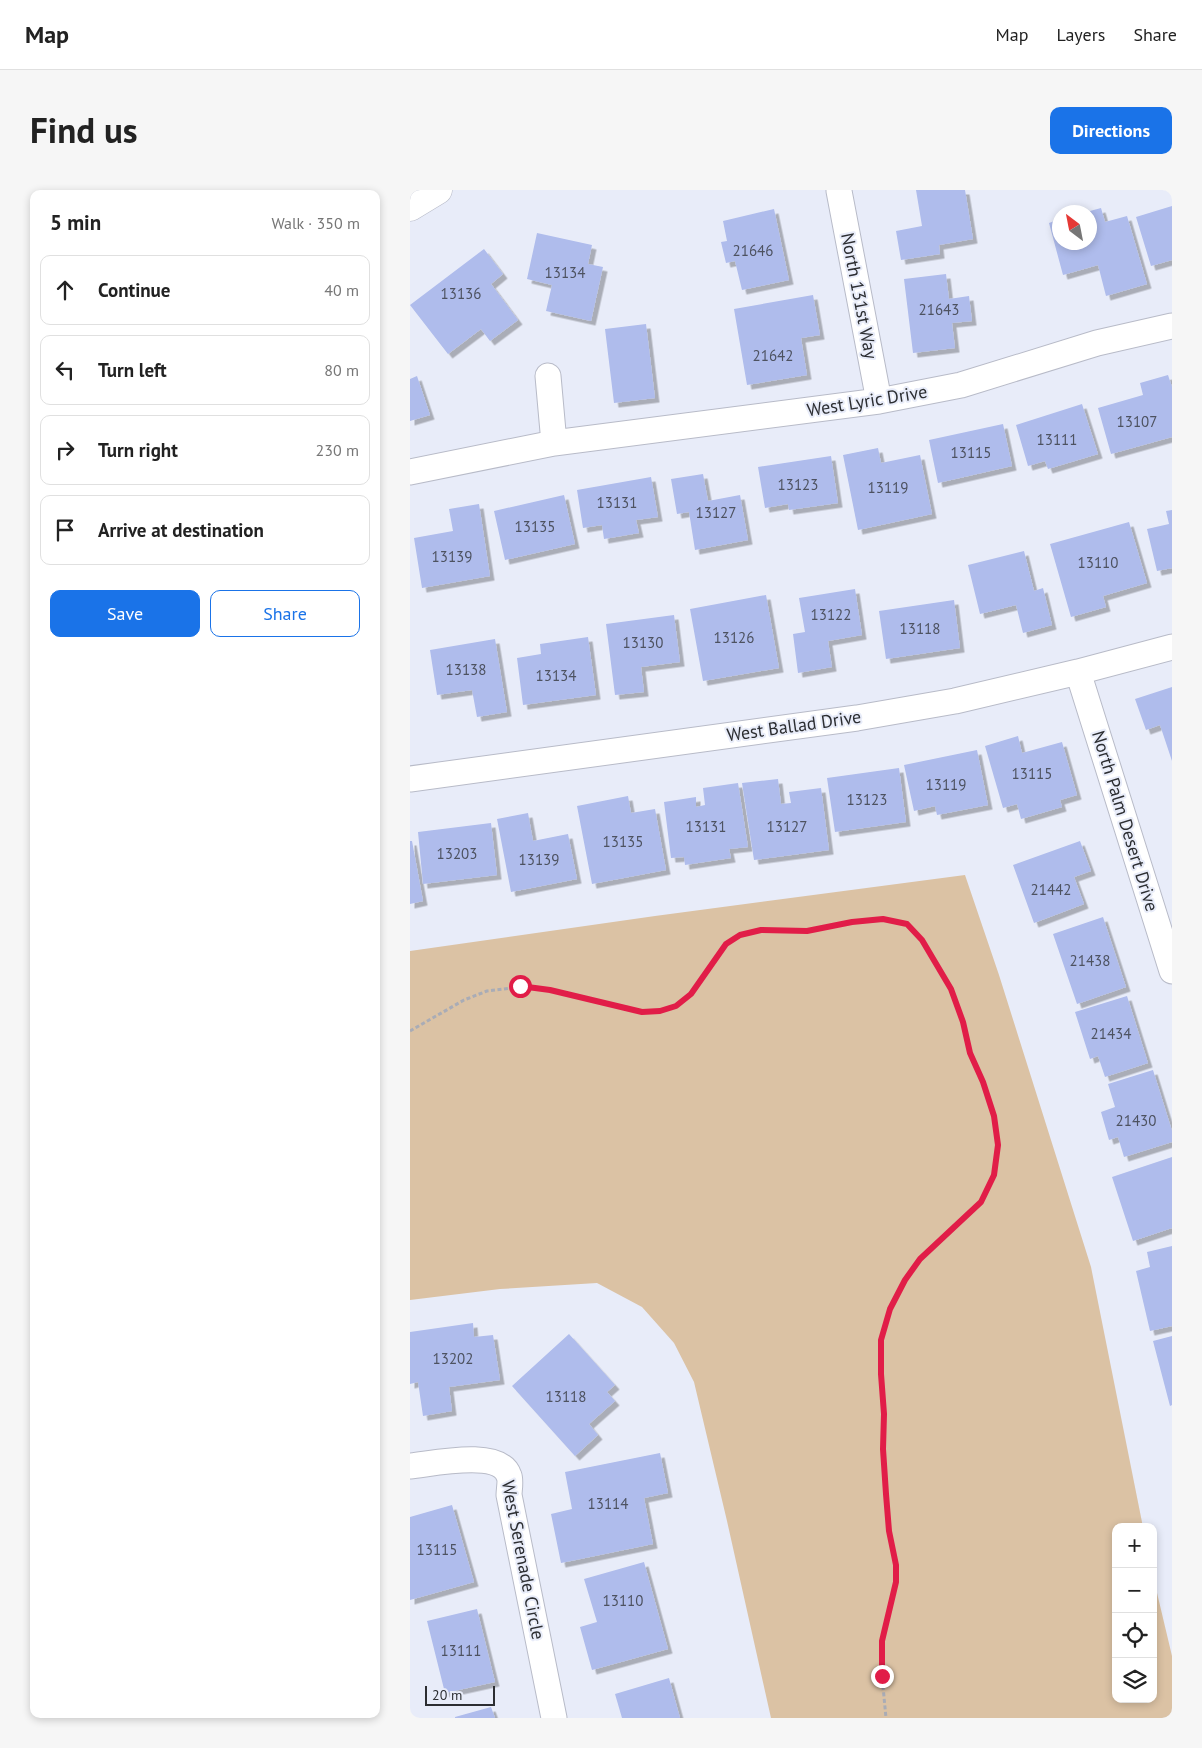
<!DOCTYPE html>
<meta charset="utf-8">
<style>
body{margin:0;font-family:"PT Sans",sans-serif;background:#f6f6f6;color:#222}
.controls{position:absolute;right:15px;bottom:15px;display:grid;overflow:hidden;border-radius:10px;box-shadow:0 2px 8px #0003}
.controls button{width:45px;height:45px;display:grid;place-items:center;padding:0;border:0;border-bottom:1px solid #e0e0e0;background:#fff;color:#222;font:25px sans-serif}
.compass{position:absolute;left:642px;top:15px;width:45px;height:45px;border-radius:50%;background:#fff;box-shadow:0 2px 8px #0003;rotate:328deg}
.scale{position:absolute;left:15px;bottom:12px;width:70px;box-sizing:border-box;padding-left:5px;border:2px solid #2c2e32;border-top:0;font-size:14px;line-height:18px;white-space:nowrap;color:#2c2e32;-webkit-text-stroke:4px #e8ecf9;paint-order:stroke}
.stop{position:absolute;width:15px;height:15px;margin:-11px;border:4px solid #e11d48;border-radius:50%;background:#fff}
.stop.end{background:#e11d48;border-color:#fff;box-shadow:0 1px 5px #0008}
.list{margin:0;padding:0;list-style:none}
h2{display:flex;justify-content:space-between;align-items:center;height:65px;margin:0;padding:0 20px;font-size:21px}
h2 small{font-size:16px;font-weight:400;color:#767676}
.list li{display:grid;grid-template-columns:32px 1fr auto;gap:15px;align-items:center;box-sizing:border-box;height:70px;margin:0 10px 10px;padding:0 10px;border:1px solid #e0e0e0;border-radius:10px}
.list b{display:block;font-size:19px;white-space:nowrap}
.list em{font-size:16px;font-style:normal;color:#767676}
.actions{display:flex;gap:10px;padding:15px 20px}
.actions a{flex:1;padding:11px 0;border:1px solid #1a73e8;border-radius:10px;text-align:center;font-size:18px;color:#1a73e8}
.actions .main{background:#1a73e8;color:#fff}
.icon{flex:none;width:28px;height:28px;fill:none;stroke:currentColor;stroke-width:2;stroke-linecap:round;stroke-linejoin:round}
.map{position:relative;flex:none;width:762px;height:1528px;overflow:hidden;border-radius:10px}
header{display:flex;align-items:center;gap:30px;box-sizing:border-box;height:70px;padding:0 25px;background:#fff;border-bottom:1px solid #e0e0e0}
header strong{font-size:24px}
nav{display:flex;gap:28px;margin-inline-start:auto;font-size:18px}
.intro{display:flex;align-items:center;justify-content:space-between;box-sizing:border-box;height:120px;padding:0 30px}
h1{margin:0;font-size:35px}
.button{padding:12px 22px;border-radius:10px;background:#1a73e8;color:#fff;font-size:18px;font-weight:700}
main{display:flex;gap:30px;padding:0 30px}
aside{flex:1;background:#fff;border-radius:10px;box-shadow:0 2px 8px #0003}
.map>svg:first-child{display:block}
</style>
<header>
<strong>Map</strong>
<nav><a>Map</a><a>Layers</a><a>Share</a></nav>
</header>
<div class="intro"><h1>Find us</h1><a class="button">Directions</a></div>
<main>
<aside>
<h2>5 min<small>Walk · 350 m</small></h2>
<ul class="list">
<li><svg class="icon" aria-label="ahead" viewBox="0 0 24 24"><path d="M12 20V5M6 11l6-6 6 6"/></svg><div><b>Continue</b></div><em>40 m</em></li>
<li><svg class="icon" aria-label="left" viewBox="0 0 24 24"><path d="M17 20v-9H6M10 6l-5 5 5 5"/></svg><div><b>Turn left</b></div><em>80 m</em></li>
<li><svg class="icon" aria-label="right" viewBox="0 0 24 24"><path d="M7 20v-9h11M14 6l5 5-5 5"/></svg><div><b>Turn right</b></div><em>230 m</em></li>
<li><svg class="icon" aria-label="arrive" viewBox="0 0 24 24"><path d="M6 21V4h12l-3 4 3 4H6"/></svg><div><b>Arrive at destination</b></div></li>
</ul>
<div class="actions"><a class="main">Save</a><a>Share</a></div>
</aside>
<div class="map">
<svg width="762" height="1528" viewBox="0 0 762 1528">
<defs>
<filter id="shadow"><feDropShadow dx="4.5" dy="4.5" stdDeviation="0" flood-color="#0004"/></filter>
</defs>
<rect width="100%" height="100%" fill="#e8ecf9"/>
<path fill="#dbc2a4" d="M555 685 589 785 681 1077 733 1337H706V1509H743V1386L762 1466V1528H361L317 1331 284 1192 264 1153 232 1117 187 1093 90 1099 0 1110V761L245 726Z"/>
<path fill="#afbcec" filter="url(#shadow)" d="M506 0H555L563 49 529 55 530 64 491 70 486 41 512 36Z
M762 16V70L741 76 726 27Z
M691 18 695 32 717 26 737 94 696 106 688 75 653 85 639 33 650 29V52H680V21Z
M364 19 379 90 332 100 325 71 316 73 311 52 317 51 313 31Z
M127 43 182 55 178 74 193 77 181 131 136 121 142 95 117 89Z
M74 59 93 84 81 94 108 130 80 151 71 139 38 164 0 115Z
M536 84 539 109 559 106 562 131 542 133 545 158 503 163 494 89Z
M403 105 410 145 391 148 397 185 337 195 324 119Z
M236 134 245 208 204 213 195 139Z
M758 185 762 197V247L701 264 688 218 733 205 730 193Z
M7 186 20 225 0 231V189Z
M672 214 688 264 638 279 635 271 618 276 606 235Z
M593 234 602 276 528 293 519 250Z
M468 258 471 273 510 265 522 324 448 340 433 265Z
M421 266 428 313 379 320 378 314 355 318 348 277Z
M293 284 298 311 330 305 338 350 285 360 279 322 267 324 261 289Z
M241 287 248 327 226 330 229 343 194 349 192 335 173 338 167 300Z
M154 305 165 354 95 370 84 321Z
M69 314 80 386 12 398 4 348 43 341 39 319Z
M762 320V378L747 381 737 339 759 334 756 321Z
M719 332 737 393 693 406 696 417 661 427 640 354Z
M614 361 624 401 633 398 642 435 613 443 606 415 570 424 558 375Z
M445 399 452 445 418 451 422 477 388 483 383 444 395 442 389 408Z
M356 405 369 478 293 491 280 419Z
M544 410 550 458 476 469 469 421Z
M264 425 270 472 231 477 234 502 205 505 196 434Z
M178 447 186 505 113 515 107 468 131 464 130 454Z
M85 449 97 522 67 527 62 500 27 505 20 460Z
M762 497V571L750 535 736 540 725 509Z
M608 546 612 563 652 552 667 605 650 610 652 617 611 629 607 614 593 618 575 556Z
M567 560 578 615 527 625 525 616 504 621 494 575Z
M489 578 496 632 425 642 417 588Z
M368 589 371 614 381 613 379 602 411 598 419 660 344 670 332 593Z
M328 593 338 657 319 659 321 668 275 675 274 667 261 668 254 612 286 607V617L295 615 293 598Z
M218 606 221 623 245 619 256 680 182 694 167 616Z
M118 623 123 651 158 644 167 689 101 702 87 629Z
M81 633 87 685 13 694 8 642Z
M0 651H2L13 711 0 714Z
M670 651 681 681 664 687 674 714 624 733 603 675Z
M693 727 716 797 667 814 643 744Z
M717 806 738 873 695 887 688 866 680 869 665 822Z
M743 880 762 941V952L714 967 708 947 699 950 691 922 705 917 698 894Z
M762 967V1038L723 1051 702 987Z
M762 1056V1136L740 1141 726 1081 740 1077 737 1062Z
M63 1133 64 1147 83 1145 90 1190 39 1197 42 1221 13 1226 8 1192 0 1194V1142Z
M159 1144 205 1195 197 1202 205 1211 179 1234 188 1245 165 1266 102 1196Z
M762 1146V1215L760 1216 743 1151Z
M250 1263 258 1303 234 1308 243 1354 151 1373 141 1324 162 1319 155 1282Z
M42 1315 64 1392 0 1410V1327Z
M234 1372 258 1459 182 1480 170 1437 187 1432 174 1389Z
M67 1419 85 1492 35 1503 17 1431Z
M259 1488 270 1528H212L205 1504Z
M81 1517 85 1528H45V1527Z"/>
<g fill="none" stroke-linecap="round" stroke-linejoin="round">
<g stroke="#b8bbc8" stroke-width="27">
<path id="street" d="M429 1 469 211
M138 186 144 253
M0 282 144 253 469 211 551 195 687 153 762 136
M668 482 762 781
M0 589 447 528 545 511 668 482 762 457
M0 1276C22 1274 90 1258 99 1286 101 1291 99 1300 99 1305L144 1528"/>
</g>
<g stroke="#b8bbc8" stroke-width="29">
<path id="secondary" d="M0 17 28 0"/>
</g>
<path stroke="#a9acb6" stroke-width="3" stroke-dasharray="4 2.5" stroke-linecap="butt" d="M0 841 54 810 77 801 110 797 140 800 232 822 250 821 266 816 281 804 316 754 330 745 351 740 397 741 442 732 473 729 497 734 512 750 541 799 553 832 560 863 573 892 584 927 588 955 584 985 571 1012 510 1069 495 1090 480 1119 471 1150V1184L474 1224 473 1259 476 1304 479 1341 486 1375V1392L472 1451V1486L476 1528"/>
<use href="#street" stroke="#fff" stroke-width="25"/>
<use href="#secondary" stroke="#fff" stroke-width="28"/>
</g>
<g fill="none" stroke-linecap="round" stroke-linejoin="round">
<path stroke="#e11d48" stroke-width="6" d="M110 796 140 800 232 822 250 821 266 816 281 804 316 754 330 745 351 740 397 741 442 732 473 729 497 734 512 750 541 799 553 832 560 863 573 892 584 926 588 955 584 985 571 1012 510 1069 495 1090 480 1119 471 1150V1184L474 1224 473 1259 476 1304 479 1341 486 1375V1392L472 1451V1486"/>
</g>
<g text-anchor="middle" stroke-width="4" stroke-linejoin="round" paint-order="stroke">
<g font-size="15" fill="#4d5260">
<text x="343" y="66">21646</text>
<text x="155" y="88">13134</text>
<text x="51" y="109">13136</text>
<text x="529" y="125">21643</text>
<text x="363" y="171">21642</text>
<text x="727" y="237">13107</text>
<text x="647" y="255">13111</text>
<text x="561" y="268">13115</text>
<text x="388" y="300">13123</text>
<text x="478" y="303">13119</text>
<text x="207" y="318">13131</text>
<text x="306" y="328">13127</text>
<text x="125" y="342">13135</text>
<text x="42" y="372">13139</text>
<text x="688" y="378">13110</text>
<text x="421" y="430">13122</text>
<text x="510" y="444">13118</text>
<text x="324" y="453">13126</text>
<text x="233" y="458">13130</text>
<text x="56" y="485">13138</text>
<text x="146" y="491">13134</text>
<text x="622" y="589">13115</text>
<text x="536" y="600">13119</text>
<text x="457" y="615">13123</text>
<text x="296" y="642">13131</text>
<text x="377" y="642">13127</text>
<text x="213" y="657">13135</text>
<text x="47" y="669">13203</text>
<text x="129" y="675">13139</text>
<text x="641" y="705">21442</text>
<text x="680" y="776">21438</text>
<text x="701" y="849">21434</text>
<text x="726" y="936">21430</text>
<text x="43" y="1174">13202</text>
<text x="156" y="1212">13118</text>
<text x="198" y="1319">13114</text>
<text x="27" y="1365">13115</text>
<text x="213" y="1416">13110</text>
<text x="51" y="1466">13111</text>
</g>
<g font-size="18" fill="#2c2e32" stroke="#e8ecf9">
<text transform="translate(449 106) rotate(79)" y="6">North 131st Way</text>
<text transform="translate(457 211) rotate(-9)" y="6">West Lyric Drive</text>
<text transform="translate(384 536) rotate(-8)" y="6">West Ballad Drive</text>
<text transform="translate(715 631) rotate(73)" y="6">North Palm Desert Drive</text>
<text transform="translate(113 1370) rotate(79)" y="6">West Serenade Circle</text>
</g>
</g>
</svg>
<div class="controls">
<button>+</button>
<button>−</button>
<button><svg class="icon" aria-label="locate" viewBox="0 0 24 24"><circle cx="12" cy="12" r="6"/><path d="M12 2v4M12 18v4M2 12h4M18 12h4"/></svg></button>
<button><svg class="icon" aria-label="layers" viewBox="0 0 24 24"><path d="M12 4l9 5-9 5-9-5zM3 14l9 5 9-5"/></svg></button>
</div>
<svg class="compass" viewBox="-18 -18 36 36"><path d="M0-13l5 13h-10z" fill="#e53935"/><path d="M0 13l5-13h-10z" fill="#767676"/></svg>
<div class="scale">20 m</div>
<div class="stop" style="left:110px;top:796px"></div>
<div class="stop end" style="left:472px;top:1486px"></div>
</div>
</main>
